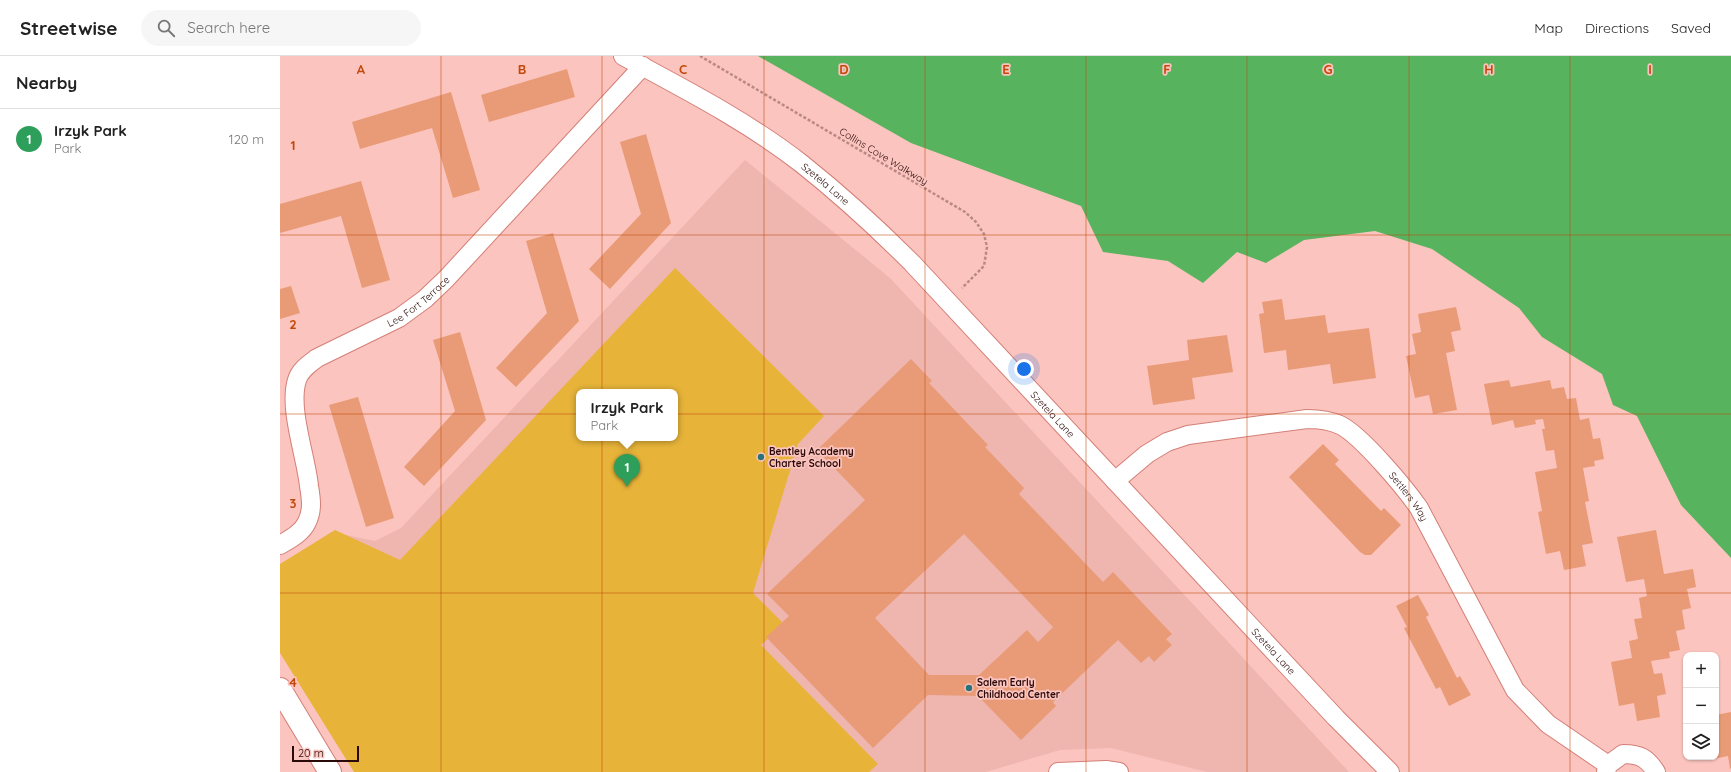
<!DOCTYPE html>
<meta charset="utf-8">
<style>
body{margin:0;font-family:Quicksand,sans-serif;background:#f6f6f6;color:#222}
.controls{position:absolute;right:12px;bottom:12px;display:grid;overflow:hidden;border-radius:8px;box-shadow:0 1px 3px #0004}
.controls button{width:36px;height:36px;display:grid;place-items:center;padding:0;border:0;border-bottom:1px solid #e0e0e0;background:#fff;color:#222;font:20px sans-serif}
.scale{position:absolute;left:12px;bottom:10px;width:67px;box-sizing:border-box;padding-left:4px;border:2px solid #2a0a09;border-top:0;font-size:11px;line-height:14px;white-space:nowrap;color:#2a0a09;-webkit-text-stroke:3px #fbc4be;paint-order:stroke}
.you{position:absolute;left:744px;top:313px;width:14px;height:14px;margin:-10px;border:3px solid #fff;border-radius:50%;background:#1a73e8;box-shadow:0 0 0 6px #1a73e833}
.badge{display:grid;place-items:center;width:26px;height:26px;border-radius:50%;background:#28727a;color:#fff;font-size:13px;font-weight:700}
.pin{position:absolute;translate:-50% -33px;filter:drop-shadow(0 1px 2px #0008)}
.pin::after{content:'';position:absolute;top:21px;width:14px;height:12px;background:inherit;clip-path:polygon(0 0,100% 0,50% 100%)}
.popup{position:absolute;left:296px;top:333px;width:102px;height:52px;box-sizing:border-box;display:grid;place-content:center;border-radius:8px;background:#fff;filter:drop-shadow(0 1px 3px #0005);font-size:13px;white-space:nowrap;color:#767676}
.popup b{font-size:15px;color:#222}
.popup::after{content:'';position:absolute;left:50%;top:100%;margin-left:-8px;border:8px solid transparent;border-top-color:#fff}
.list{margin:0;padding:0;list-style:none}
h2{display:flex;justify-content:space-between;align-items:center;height:52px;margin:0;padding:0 16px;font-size:17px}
h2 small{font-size:13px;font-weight:400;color:#767676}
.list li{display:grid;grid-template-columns:26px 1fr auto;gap:12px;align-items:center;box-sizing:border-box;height:60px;padding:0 16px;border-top:1px solid #e0e0e0}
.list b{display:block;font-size:15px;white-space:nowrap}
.list p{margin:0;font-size:13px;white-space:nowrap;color:#767676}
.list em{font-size:13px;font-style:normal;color:#767676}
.icon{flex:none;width:22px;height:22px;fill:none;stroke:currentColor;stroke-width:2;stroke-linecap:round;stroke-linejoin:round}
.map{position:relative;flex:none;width:1451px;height:716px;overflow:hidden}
header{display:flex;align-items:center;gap:24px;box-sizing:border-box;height:56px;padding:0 20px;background:#fff;border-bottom:1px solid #e0e0e0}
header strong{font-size:19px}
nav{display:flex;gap:22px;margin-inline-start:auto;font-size:14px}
.search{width:280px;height:36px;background:#f6f6f6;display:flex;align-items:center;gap:10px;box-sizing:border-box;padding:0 14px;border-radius:22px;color:#767676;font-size:15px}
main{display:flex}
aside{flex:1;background:#fff}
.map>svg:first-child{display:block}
</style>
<header>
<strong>Streetwise</strong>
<div class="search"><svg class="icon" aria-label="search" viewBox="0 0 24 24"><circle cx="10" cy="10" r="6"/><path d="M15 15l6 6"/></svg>Search here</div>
<nav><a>Map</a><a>Directions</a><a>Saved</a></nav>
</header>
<main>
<aside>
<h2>Nearby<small></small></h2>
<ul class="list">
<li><span class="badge" style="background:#2e9e5b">1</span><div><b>Irzyk Park</b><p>Park</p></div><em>120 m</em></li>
</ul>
</aside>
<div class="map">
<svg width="1451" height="716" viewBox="0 0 1451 716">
<rect width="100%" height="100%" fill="#fbc4be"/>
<path fill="#efb5af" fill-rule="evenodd" d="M465 104 610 222 1069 716H927L831 692 780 694 706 716H75L0 511 51 476 95 485 121 472ZM299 336H395V382H299Z"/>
<path fill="#e7b439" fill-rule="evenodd" d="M395 212 544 360 518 388 473 537 504 568 481 589 598 708 589 716H74L0 597V508L55 474 120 504ZM299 336H395V382H299Z"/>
<path fill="#58b35f" d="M478 0H1451V502L1401 449 1357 360 1333 349 1322 318 1262 281 1239 252 1152 193 1095 175 1024 184 986 207 957 196 923 227 888 205 823 196 801 150 631 87Z"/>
<path fill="#e99b77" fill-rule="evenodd" d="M287 13 295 41 209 66 201 39Z
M171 36 200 134 173 142 152 72 80 93 72 66Z
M366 78 391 167 330 233 309 213 361 158 340 86Z
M81 125 110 224 82 232 61 160 0 177V148Z
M273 177 299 265 236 331 216 312 267 257 246 185Z
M11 230 20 257 0 263V233Z
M1002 243 1005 264 1045 259 1048 277 1089 272 1096 322 1053 328 1050 308 1008 314 1006 294 984 297 979 258 984 257 982 246Z
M1176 251 1181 274 1171 276 1175 295 1166 297 1177 354 1153 358 1149 339 1135 342 1126 300 1136 298 1132 278 1141 276 1138 258Z
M180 276 206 364 144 430 124 411 175 355 153 284Z
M947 279 953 316 912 322 915 343 873 349 867 310 909 304 907 284Z
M631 303 652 325 649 327 708 389 705 391 744 432 739 438 823 526 833 516 892 578 886 583 892 589 874 606 869 600 861 607 838 584 773 646 776 650 741 684 698 640 648 639 593 692 486 581 509 560 487 538 585 444 537 394ZM684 478 773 571 758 586 747 574 699 619H649L595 562Z
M1229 324 1231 331 1270 324 1272 333 1284 331 1287 343 1296 342 1300 364 1309 362 1313 383 1320 382 1324 403 1314 405 1315 410 1303 412 1309 445 1305 446 1313 487 1302 489 1306 510 1284 514 1280 495 1266 498 1258 456 1262 455 1255 416 1277 412 1274 394 1266 395 1262 373H1265L1263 363 1255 364 1256 368 1235 372 1233 364 1212 369 1204 328Z
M78 341 114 462 86 471 49 349Z
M1043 388 1059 404 1055 408 1101 455 1104 452 1121 469 1091 499H1085L1080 496 1009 421Z
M1376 474 1384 518 1413 513 1416 531 1407 533 1411 552 1402 554 1405 573 1396 575 1400 594 1389 596 1390 602 1371 605 1374 618 1382 617 1386 638 1377 640 1380 661 1357 665 1354 647 1339 650 1331 606 1352 602 1349 585 1358 583 1354 563 1362 562 1359 542 1367 540 1364 523 1346 526 1337 481Z
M1138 539 1149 559 1146 561 1177 622 1180 620 1191 639 1169 650 1160 631 1156 633 1124 572 1127 571 1116 550Z
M1451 656V712L1450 713 1448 700 1429 704V701H1436V659Z"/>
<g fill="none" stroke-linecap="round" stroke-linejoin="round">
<g stroke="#d47f78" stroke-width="20">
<g id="minor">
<path id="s1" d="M343 0C404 33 467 65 522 108 561 139 597 172 632 207L1056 662 1110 716"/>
<path id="s2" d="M835 425 867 398 887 386 908 379 1027 363C1039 363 1049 364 1060 369 1081 379 1125 432 1139 452L1235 634 1268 668 1328 709"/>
<path id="s3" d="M0 489C10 483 22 477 27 466 33 454 31 442 29 430 26 400 8 352 17 324 20 314 29 308 37 302L119 262 145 243 166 223 363 10"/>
<path d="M778 716 826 714 839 716"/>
<path d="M1326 716 1328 709 1343 698C1360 698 1367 702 1376 716"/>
</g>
</g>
<g stroke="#d47f78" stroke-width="24">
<path id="tertiary" d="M0 633 50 716"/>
</g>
<path stroke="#b98985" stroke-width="2.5" stroke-dasharray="3 2" stroke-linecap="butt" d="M420 0 685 156 696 166 704 178 707 191 704 210 682 232"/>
<use href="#minor" stroke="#fff" stroke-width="18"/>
<use href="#tertiary" stroke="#fff" stroke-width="22"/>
</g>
<path fill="none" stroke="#c2490b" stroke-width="1" stroke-opacity="0.55" d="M161 0V716M322 0V716M484 0V716M645 0V716M806 0V716M967 0V716M1129 0V716M1290 0V716M0 179H1451M0 358H1451M0 537H1451"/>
<g fill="#28727a" stroke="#fbc4be" stroke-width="1.5">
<circle cx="481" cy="401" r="4"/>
<circle cx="689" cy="632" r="4"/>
</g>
<g text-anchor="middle" stroke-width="3.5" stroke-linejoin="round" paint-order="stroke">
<g font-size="10" fill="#2a0a09" stroke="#fbc4be">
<text transform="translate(604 100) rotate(31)" y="4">Collins Cove Walkway</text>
<text dy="4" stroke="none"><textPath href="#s1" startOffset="240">Szetela Lane</textPath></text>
<text dy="4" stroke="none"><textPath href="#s3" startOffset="327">Lee Fort Terrace</textPath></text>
<text dy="4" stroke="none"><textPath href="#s1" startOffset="564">Szetela Lane</textPath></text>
<text dy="4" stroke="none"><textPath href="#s2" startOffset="341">Settlers Way</textPath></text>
<text dy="4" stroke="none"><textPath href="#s1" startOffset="888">Szetela Lane</textPath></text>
</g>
<g font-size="10" font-weight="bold" fill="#2a0a09" stroke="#fbc4be" text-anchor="start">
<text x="489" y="399">Bentley Academy<tspan x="489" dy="12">Charter School</tspan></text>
<text x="697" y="630">Salem Early<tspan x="697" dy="12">Childhood Center</tspan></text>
</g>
</g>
<g font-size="13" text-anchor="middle" font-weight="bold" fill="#c2490b" stroke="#fbc4be" stroke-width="3.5" stroke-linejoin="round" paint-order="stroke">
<text x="81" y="18">A</text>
<text x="242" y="18">B</text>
<text x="403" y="18">C</text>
<text x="564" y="18">D</text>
<text x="726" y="18">E</text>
<text x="887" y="18">F</text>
<text x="1048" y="18">G</text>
<text x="1209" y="18">H</text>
<text x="1370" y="18">I</text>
<text x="13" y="94">1</text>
<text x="13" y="273">2</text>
<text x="13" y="452">3</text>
<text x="13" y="631">4</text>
</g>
</svg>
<div class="controls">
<button>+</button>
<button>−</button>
<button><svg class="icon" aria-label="layers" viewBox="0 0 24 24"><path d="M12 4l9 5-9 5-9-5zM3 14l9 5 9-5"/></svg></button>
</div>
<div class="scale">20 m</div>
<div class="you"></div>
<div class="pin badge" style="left:347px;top:431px;background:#2e9e5b">1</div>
<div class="popup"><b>Irzyk Park</b>Park</div>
</div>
</main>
